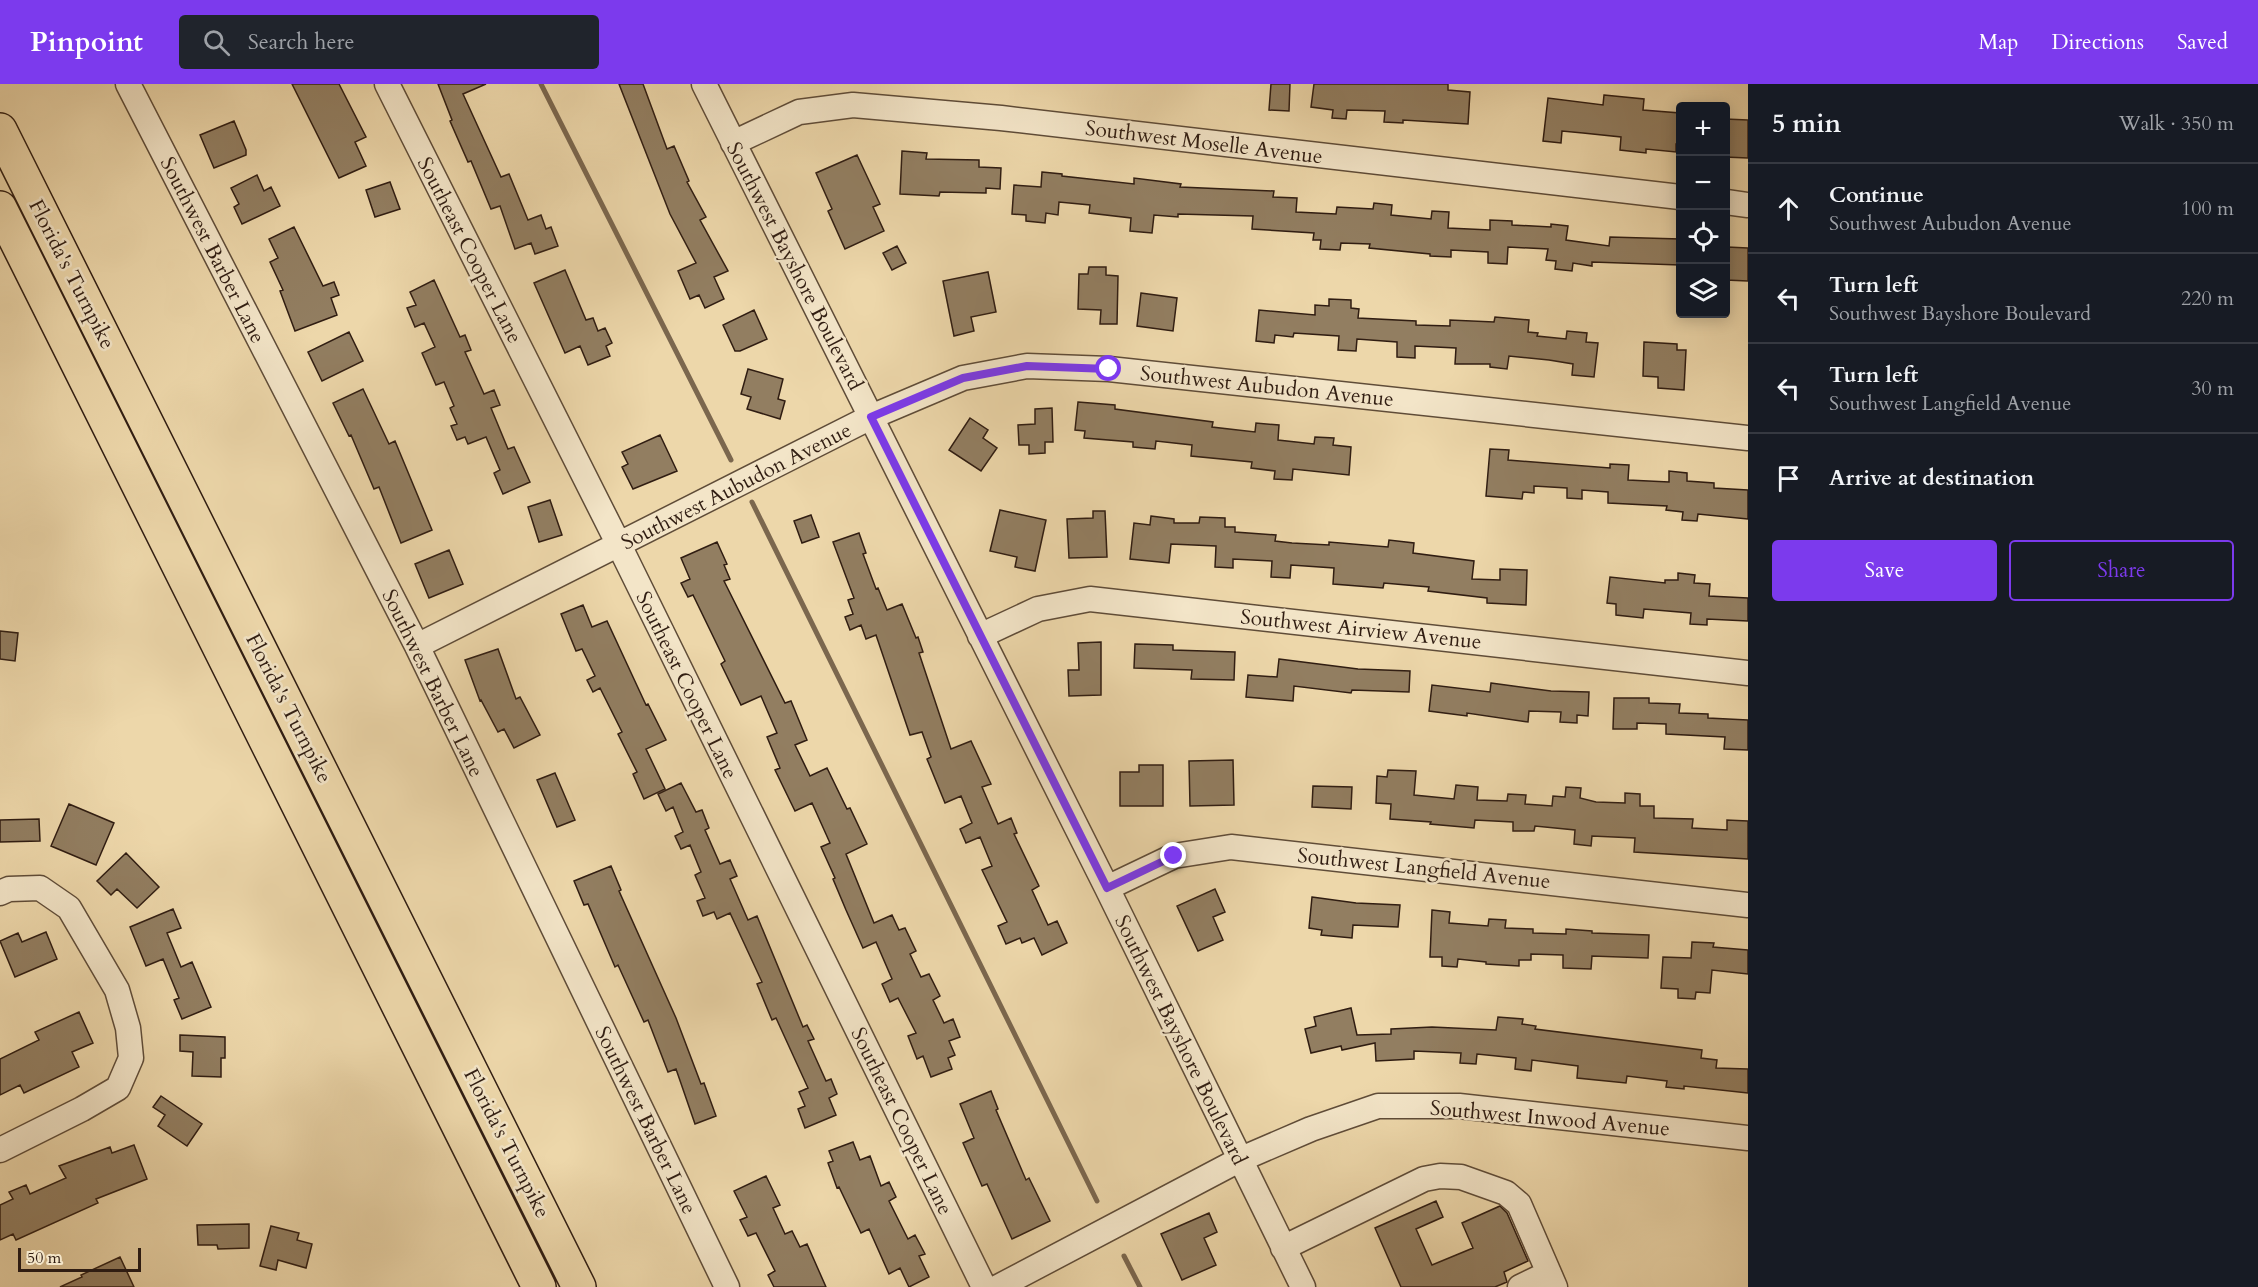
<!DOCTYPE html>
<meta charset="utf-8">
<style>
body{margin:0;font-family:Cardo,serif;background:#20242c;color:#f1f3f6}
.controls{position:absolute;right:18px;top:18px;display:grid;overflow:hidden;border-radius:6px;box-shadow:0 3px 15px #0003}
.controls button{width:54px;height:54px;display:grid;place-items:center;padding:0;border:0;border-bottom:2px solid #363941;background:#171b24;color:#f1f3f6;font:30px sans-serif}
.scale{position:absolute;left:18px;bottom:15px;width:123px;box-sizing:border-box;padding-left:6px;border:3px solid #301d12;border-top:0;font-size:16px;line-height:21px;white-space:nowrap;color:#301d12;-webkit-text-stroke:4px #f3e5c8;paint-order:stroke}
.stop{position:absolute;width:18px;height:18px;margin:-14px;border:4px solid #7c3aed;border-radius:50%;background:#fff}
.stop.end{background:#7c3aed;border-color:#fff;box-shadow:0 2px 6px #0008}
.list{margin:0;padding:0;list-style:none}
h2{display:flex;justify-content:space-between;align-items:center;height:78px;margin:0;padding:0 24px;font-size:26px}
h2 small{font-size:20px;font-weight:400;color:#9ea1a6}
.list li{display:grid;grid-template-columns:39px 1fr auto;gap:18px;align-items:center;box-sizing:border-box;height:90px;padding:0 24px;border-top:2px solid #363941}
.list b{display:block;font-size:22px;white-space:nowrap}
.list p{margin:0;font-size:20px;white-space:nowrap;color:#9ea1a6}
.list em{font-size:20px;font-style:normal;color:#9ea1a6}
.actions{display:flex;gap:12px;padding:18px 24px}
.actions a{flex:1;padding:14px 0;border:2px solid #7c3aed;border-radius:6px;text-align:center;font-size:21px;color:#7c3aed}
.actions .main{background:#7c3aed;color:#fff}
.icon{flex:none;width:33px;height:33px;fill:none;stroke:currentColor;stroke-width:2;stroke-linecap:round;stroke-linejoin:round}
.map{position:relative;flex:none;width:1748px;height:1203px;overflow:hidden}
header{display:flex;align-items:center;gap:36px;box-sizing:border-box;height:84px;padding:0 30px;background:#7c3aed;color:#fff}
header strong{font-size:28px}
nav{display:flex;gap:33px;margin-inline-start:auto;font-size:21px}
.search{width:420px;height:54px;background:#20242c;display:flex;align-items:center;gap:15px;box-sizing:border-box;padding:0 21px;border-radius:6px;color:#9ea1a6;font-size:22px}
main{display:flex}
aside{flex:1;background:#171b24}
.map>svg:first-child{display:block}
</style>
<header>
<strong>Pinpoint</strong>
<div class="search"><svg class="icon" aria-label="search" viewBox="0 0 24 24"><circle cx="10" cy="10" r="6"/><path d="M15 15l6 6"/></svg>Search here</div>
<nav><a>Map</a><a>Directions</a><a>Saved</a></nav>
</header>
<main>
<div class="map">
<svg width="1748" height="1203" viewBox="0 0 1748 1203">
<rect width="100%" height="100%" fill="#edd7aa"/>
<filter id="stains"><feTurbulence type="fractalNoise" baseFrequency=".00333" numOctaves="4"/><feColorMatrix values="0 0 0 0 .2 0 0 0 0 .09 0 0 0 0 .02 0 0 0 .5 -.17"/></filter>
<radialGradient id="worn" r=".72"><stop offset=".6" stop-color="#630" stop-opacity="0"/><stop offset="1" stop-color="#630" stop-opacity=".3"/></radialGradient>
<g fill="none" stroke-linecap="round" stroke-linejoin="round">
<path stroke="#7b674e" stroke-width="5" d="M541 0 731 376
M752 418 1097 1117
M1124 1172 1140 1203"/>
</g>
<path fill="#927e61" stroke="#301d12" stroke-width="1.5" d="M292 0H339L366 53 355 58 366 82 339 94Z
M438 0H486L463 10 501 93 509 90 528 136 541 131 546 145 551 143 558 162 535 170 531 159 515 165 500 122 491 125 471 77 468 78 450 37 452 36Z
M619 0H643L667 65 674 62 689 97 687 98 706 133 700 136 728 187 714 193 724 215 705 224 699 211 690 215 678 187 696 179 670 130Z
M1271 0H1290L1289 27 1269 26Z
M1314 0H1448V6L1470 8 1468 40 1403 36V39L1384 38 1385 27 1347 26 1346 35 1332 34 1333 26 1311 23Z
M1604 11 1644 15 1643 26 1680 29V60H1676V68L1646 65V69L1620 66 1621 53 1583 49 1562 47 1561 59 1543 57 1548 14 1603 21Z
M1725 35 1748 36V74L1725 73Z
M234 37 246 66V71L214 84 200 51Z
M902 67 927 69 926 75 979 76V83L1001 84 1000 105 986 104V109L940 108 939 112 900 110Z
M857 71 880 120 873 123 884 147 845 165 828 127 832 125 816 89Z
M1042 88 1062 90V92L1134 100V94L1181 100 1180 103 1274 107 1273 113 1297 114 1296 128 1336 130 1337 123 1373 125 1374 119 1392 121 1391 131 1431 135 1432 127 1449 128 1448 144 1490 146V136L1512 137V141L1551 143V140L1568 142 1566 156 1609 162 1610 153 1680 155V181L1592 178V182L1573 179 1572 187 1555 185 1556 177 1546 176 1548 165 1508 163 1507 180 1488 179V168L1451 166V173L1430 172V170L1369 164 1370 160 1341 159 1340 166 1320 165 1321 156H1313L1314 149 1252 145 1253 132 1178 130V133L1154 131 1152 149 1130 147 1131 134 1089 129 1090 121 1059 118 1058 131 1046 129 1045 139 1026 137V131L1012 130 1014 101 1041 103Z
M257 91 264 107 271 103 280 122 242 140 234 123 239 120 231 104Z
M390 98 400 125 375 133 366 106Z
M294 143 323 202 334 198 339 211 331 214 337 231 295 247 280 207 283 206 270 178 278 174 269 155Z
M897 162 906 179 892 186 883 169Z
M1727 163 1748 164V197L1726 196Z
M1089 183H1106V191L1118 192 1117 240H1100L1101 226 1078 225 1079 190H1088Z
M565 186 586 236 593 234 598 247 605 244 612 259 606 262 610 272 588 281 580 262 565 269 534 199Z
M988 188 996 228 971 233 974 247 954 252 943 197Z
M434 196 460 253 465 251 471 266 465 268 484 310 494 306 500 321 491 324 508 365 514 363 530 398 503 410 494 389 500 386 486 353 468 360 465 353 457 356 451 342 457 340 450 324 454 322 444 298 436 301 422 269 435 263 424 239 415 243 407 224 416 221 410 208Z
M1141 209 1177 214 1173 247 1137 242Z
M1329 215 1351 216V224L1359 225 1358 234 1416 237V241L1450 242V236L1494 238 1495 233 1529 236 1528 248 1538 249 1537 252 1566 255 1567 247 1587 249 1586 258 1598 259 1594 293 1572 291 1573 280 1549 276 1509 272 1507 285 1490 283V280H1455L1456 264 1415 262V274L1397 273V258L1357 255 1356 267 1338 266 1339 252 1294 249 1293 253 1275 251 1274 259 1256 257 1259 226 1315 231V221L1329 222Z
M754 226 767 255 740 267H735L723 241Z
M349 248 363 277 322 297 308 268Z
M1644 258 1677 260V266H1686L1684 306 1658 304V293L1643 292Z
M748 285 783 295 778 315 785 317 780 335 747 325 751 313 741 310Z
M363 305 389 360 395 357 432 446 401 459 379 403 374 405 351 351 349 352 333 319Z
M1078 318 1115 321V325L1213 338 1212 343 1255 348 1256 339 1279 341 1278 356 1314 360 1315 353 1334 354 1333 361 1351 363 1349 391 1293 385 1292 396 1274 395 1275 387 1251 384 1252 378 1191 372 1192 361 1156 357 1155 365 1133 363V358L1084 354 1085 347 1075 346Z
M1052 324 1053 358H1045V369L1029 370V361H1019L1018 341 1035 340V325Z
M970 334 988 346 983 354 997 364 981 387 949 366Z
M660 351 677 387 633 405 622 383 628 380 622 368Z
M1490 365 1509 366 1508 376 1610 384V380L1629 381 1628 396 1669 398V387L1687 389V397L1714 399V404L1748 406V435L1698 430 1697 437 1682 436 1683 428 1666 426 1667 422 1608 419V408L1582 406V415L1567 414V404L1534 402V409L1523 408 1522 415 1486 412Z
M550 416 562 451 539 458 528 423Z
M1000 426 1046 436 1035 487 1015 483 1017 473 990 467Z
M1093 427H1105L1107 473 1069 474 1067 435 1093 434Z
M811 431 819 453 802 459 794 437Z
M1151 432 1174 435V439H1199L1200 433 1225 434V443H1235V448L1276 451 1275 457 1292 459 1329 461V458L1388 463 1389 456 1414 459 1413 469 1474 477 1472 495 1500 496V485L1527 486 1526 521 1487 519V514L1428 507 1429 503 1384 499 1383 504 1333 500 1334 484 1291 481 1290 494 1271 493 1272 477 1233 475V484L1215 483 1216 462 1171 460 1169 479 1130 475 1134 439 1150 441Z
M859 449 866 469 863 470 876 505 878 504 887 526 902 520 916 554 918 553 923 568 919 569 951 665 971 657 991 700 982 703 998 740 1011 734 1017 749 1014 750 1039 802 1032 806 1048 841 1057 837 1067 859 1042 871 1034 854 1022 859 1020 854 1006 860 998 842 1007 838 982 786 992 782 980 753 966 759 960 745 972 739 961 712 945 719 927 675 931 673 922 648 910 651 876 551 866 555 861 541 850 546 845 533 853 530 848 516 854 514 833 458Z
M717 458 727 480 724 481 730 495 724 497 785 619 791 617 807 656 795 661 810 692 827 684 847 725 850 724 867 760 846 770 874 839 892 831 899 846 905 844 916 867 910 870 921 893 929 890 940 912 933 916 944 939 953 935 960 953 949 957 955 971 948 974 952 985 931 993 923 972 917 975 908 952 916 949 898 914 890 918 882 900 892 895 876 858 863 864 846 826 833 795 835 794 821 763 830 759 812 719 795 727 775 686 780 684 767 653 777 649 761 612 741 621 721 580 725 577 693 511 688 513 681 499 690 495 681 474Z
M449 466 463 500 429 514 415 480Z
M1678 489 1695 491 1694 499 1710 500 1709 512 1748 514V537L1707 535V541L1690 540 1691 529 1644 525 1643 534 1616 531V520L1607 519 1610 493 1665 499V496H1678Z
M583 521 592 543 607 537 646 621 648 620 666 656 646 665 665 705 644 715 633 690 637 688 618 650 622 648 600 604 593 608 587 596 595 592 582 565 576 567 561 530Z
M0 547 18 549 15 577 0 575Z
M1101 558V611L1069 612 1068 586H1079L1078 559Z
M1135 560 1173 561V566L1235 568 1234 596 1191 595 1192 586 1134 584Z
M498 565 516 615 520 613 540 651 514 664 504 645 498 648 481 616 480 617 465 576Z
M1279 575 1358 585 1410 587 1409 608 1352 606 1351 609 1294 602 1293 617 1246 613 1248 591 1277 593Z
M1491 599 1551 607 1589 608 1588 632 1577 631V639L1560 638 1561 628 1529 627 1528 638 1467 629V632L1429 627 1432 601 1490 608Z
M1614 614H1649V619L1680 620 1679 629 1708 630V634L1748 636V666L1724 665 1725 653 1666 650V640L1637 639V645H1613Z
M1233 676 1234 721 1190 722 1189 677Z
M1139 681H1163V722H1120V688H1139Z
M1388 686 1416 687 1414 711 1454 715 1456 701 1478 703 1477 716 1507 717 1508 710 1526 711 1525 720 1552 722 1553 712 1565 713 1566 703 1581 704 1580 714 1596 718 1625 719V709L1640 710V722H1654V734L1693 735 1692 744 1727 746V736L1748 737V775L1634 768 1635 754 1592 752 1591 762 1574 760 1575 746 1535 742 1534 747H1513V738L1475 736 1474 744 1430 740 1431 738 1390 735 1391 720 1376 719 1377 692 1387 693Z
M555 689 575 736 557 743 537 696Z
M681 699 696 728 702 726 709 744 705 746 720 780 730 776 737 792 730 795 748 836 757 832 803 943 807 941 814 955 808 957 826 997 831 995 837 1010 829 1014 836 1031 805 1044 798 1025 805 1022 799 1008 808 1004 776 934 772 936 757 900 762 898 730 829 717 835 714 828 703 832 697 817 705 814 695 791 701 788 690 761 681 765 675 752 683 748 673 723 666 727 658 710Z
M1313 702 1352 703 1351 725 1312 723Z
M69 720 114 739 96 781 51 762Z
M39 735 40 757 0 758V736Z
M126 769 159 803 137 824 117 805 111 811 97 797Z
M611 782 621 806 619 807 676 934 701 1000 704 999 716 1032 695 1040 676 985 668 988 648 936 644 938 618 881 615 883 588 820 584 821 574 797Z
M1215 805 1225 828 1213 833 1223 856 1198 867 1177 822Z
M1312 813 1356 819 1400 821 1398 843 1353 841 1352 854 1321 851 1322 846 1309 844Z
M173 825 181 844 167 849 181 883 192 878 211 923 182 935 174 916 179 914 163 875 146 882 130 843Z
M1432 826 1450 828 1449 839 1488 842 1489 835 1506 836 1505 844 1533 845V849L1566 850V845L1592 847V849L1649 851 1648 874 1592 872 1591 885 1563 884V871L1531 870V876H1519V882L1486 880V878L1458 875 1457 883 1442 882V873H1430Z
M46 848 57 875 15 893 0 857 18 849 22 858Z
M1692 858 1714 859 1713 863 1748 866V890L1712 886 1710 909 1696 908 1695 915 1678 914V905L1661 904 1663 873 1691 874Z
M1351 924 1357 951 1391 950V945L1432 943 1496 946 1498 933 1523 935 1522 940 1536 942 1535 945 1702 966 1701 974 1717 976 1716 984 1748 985V1009L1684 1002V1005L1666 1003 1667 997 1627 992 1626 999 1577 994 1578 982 1532 976 1531 987 1515 985 1516 974 1477 970 1476 980 1460 979 1461 969 1414 967V975L1376 977 1375 959 1342 966 1341 962 1311 969 1305 945 1316 942 1314 933Z
M79 928 93 959 72 968 79 983 24 1009 20 1001 0 1011V975L39 956 35 948Z
M180 951 225 953V974H221V993L192 992 193 968 180 967Z
M991 1007 998 1025 996 1026 1026 1096 1029 1094 1050 1137 1012 1155 987 1100 982 1102 963 1059 974 1054 960 1020Z
M161 1012 202 1040 187 1062 158 1042 165 1031 153 1023Z
M853 1058 860 1076 870 1072 881 1102 889 1098 896 1113 889 1117 908 1155 915 1151 925 1170 919 1172 929 1193 909 1203 900 1184 889 1190 869 1145 861 1149 839 1103 837 1104 828 1079 833 1077 829 1067Z
M134 1061 147 1095 96 1115 98 1119 16 1156 13 1150 0 1156V1121L13 1115 9 1108 26 1101 30 1110 66 1094 59 1082 110 1063 112 1069Z
M766 1092 780 1121 773 1124 785 1150 792 1147 800 1163 807 1160 826 1203H774L768 1191 775 1187 756 1149 748 1152 740 1136 747 1133 734 1107Z
M1436 1117 1443 1133 1416 1145 1432 1181 1473 1164 1462 1139 1500 1122 1507 1129 1528 1177 1504 1188 1507 1198 1495 1203H1401L1375 1144Z
M1209 1129 1217 1148 1204 1154 1216 1181 1182 1196 1161 1150Z
M249 1140V1164L218 1165 217 1161H198L197 1141Z
M271 1142 299 1149 297 1156 312 1160 306 1184 278 1176 276 1186 260 1182Z
M120 1173 134 1203H60L82 1193 81 1191Z"/>
<g fill="none" stroke-linecap="round" stroke-linejoin="round">
<g stroke="#5f4c38" stroke-width="27">
<path id="minor" d="M128 0 417 562 727 1203
M387 0 619 461 984 1203
M704 0 1107 804 1303 1203
M733 59 799 28 853 21 1001 34 1680 113
M1726 118 1748 121
M980 552 1038 525 1090 515 1748 589
M417 562 871 333 963 294 1027 282 1109 285 1748 354
M1107 804 1174 772 1231 763 1748 821
M0 809 9 805 40 804 69 824 117 906 128 944 131 974 118 1004 82 1025 0 1066
M1283 1164 1424 1095 1440 1092 1461 1093 1506 1109 1519 1120 1555 1203
M998 1203 1239 1076 1311 1045 1378 1022H1459L1748 1054
M1520 1203 1549 1189"/>
</g>
<g stroke="#301d12" stroke-width="36">
<path id="highway" d="M0 46 579 1203
M0 124 539 1203"/>
</g>
<use href="#minor" stroke="#f3e5c8" stroke-width="24"/>
<use href="#highway" stroke="#edd7aa" stroke-width="33"/>
</g>
<g fill="none" stroke-linecap="round" stroke-linejoin="round">
<path stroke="#7c3aed" stroke-width="8" d="M1109 285 1027 282 963 294 871 333 1107 804 1174 772"/>
</g>
<g text-anchor="middle" stroke-width="5" stroke-linejoin="round" paint-order="stroke">
<g font-size="21" fill="#301d12" stroke="#f3e5c8">
<text transform="translate(1204 58) rotate(7)" y="7">Southwest Moselle Avenue</text>
<text transform="translate(213 166) rotate(63)" y="7">Southwest Barber Lane</text>
<text transform="translate(470 166) rotate(63)" y="7">Southeast Cooper Lane</text>
<text transform="translate(795 182) rotate(63)" y="7">Southwest Bayshore Boulevard</text>
<text transform="translate(72 190) rotate(63)" y="7">Florida's Turnpike</text>
<text transform="translate(1267 302) rotate(6)" y="7">Southwest Aubudon Avenue</text>
<text transform="translate(736 402) rotate(-27)" y="7">Southwest Aubudon Avenue</text>
<text transform="translate(1361 545) rotate(6)" y="7">Southwest Airview Avenue</text>
<text transform="translate(433 599) rotate(64)" y="7">Southwest Barber Lane</text>
<text transform="translate(687 601) rotate(64)" y="7">Southeast Cooper Lane</text>
<text transform="translate(289 624) rotate(63)" y="7">Florida's Turnpike</text>
<text transform="translate(1424 784) rotate(6)" y="7">Southwest Langfield Avenue</text>
<text transform="translate(1181 956) rotate(64)" y="7">Southwest Bayshore Boulevard</text>
<text transform="translate(1550 1034) rotate(5)" y="7">Southwest Inwood Avenue</text>
<text transform="translate(646 1036) rotate(64)" y="7">Southwest Barber Lane</text>
<text transform="translate(902 1037) rotate(64)" y="7">Southeast Cooper Lane</text>
<text transform="translate(507 1059) rotate(63)" y="7">Florida's Turnpike</text>
</g>
</g>
<rect width="100%" height="100%" filter="url(#stains)"/>
<rect width="100%" height="100%" fill="url(#worn)"/>
</svg>
<div class="controls">
<button>+</button>
<button>−</button>
<button><svg class="icon" aria-label="locate" viewBox="0 0 24 24"><circle cx="12" cy="12" r="6"/><path d="M12 2v4M12 18v4M2 12h4M18 12h4"/></svg></button>
<button><svg class="icon" aria-label="layers" viewBox="0 0 24 24"><path d="M12 4l9 5-9 5-9-5zM3 14l9 5 9-5"/></svg></button>
</div>
<div class="scale">50 m</div>
<div class="stop" style="left:1109px;top:285px"></div>
<div class="stop end" style="left:1174px;top:772px"></div>
</div>
<aside>
<h2>5 min<small>Walk · 350 m</small></h2>
<ul class="list">
<li><svg class="icon" aria-label="ahead" viewBox="0 0 24 24"><path d="M12 20V5M6 11l6-6 6 6"/></svg><div><b>Continue</b><p>Southwest Aubudon Avenue</p></div><em>100 m</em></li>
<li><svg class="icon" aria-label="left" viewBox="0 0 24 24"><path d="M17 20v-9H6M10 6l-5 5 5 5"/></svg><div><b>Turn left</b><p>Southwest Bayshore Boulevard</p></div><em>220 m</em></li>
<li><svg class="icon" aria-label="left" viewBox="0 0 24 24"><path d="M17 20v-9H6M10 6l-5 5 5 5"/></svg><div><b>Turn left</b><p>Southwest Langfield Avenue</p></div><em>30 m</em></li>
<li><svg class="icon" aria-label="arrive" viewBox="0 0 24 24"><path d="M6 21V4h12l-3 4 3 4H6"/></svg><div><b>Arrive at destination</b></div></li>
</ul>
<div class="actions"><a class="main">Save</a><a>Share</a></div>
</aside>
</main>
